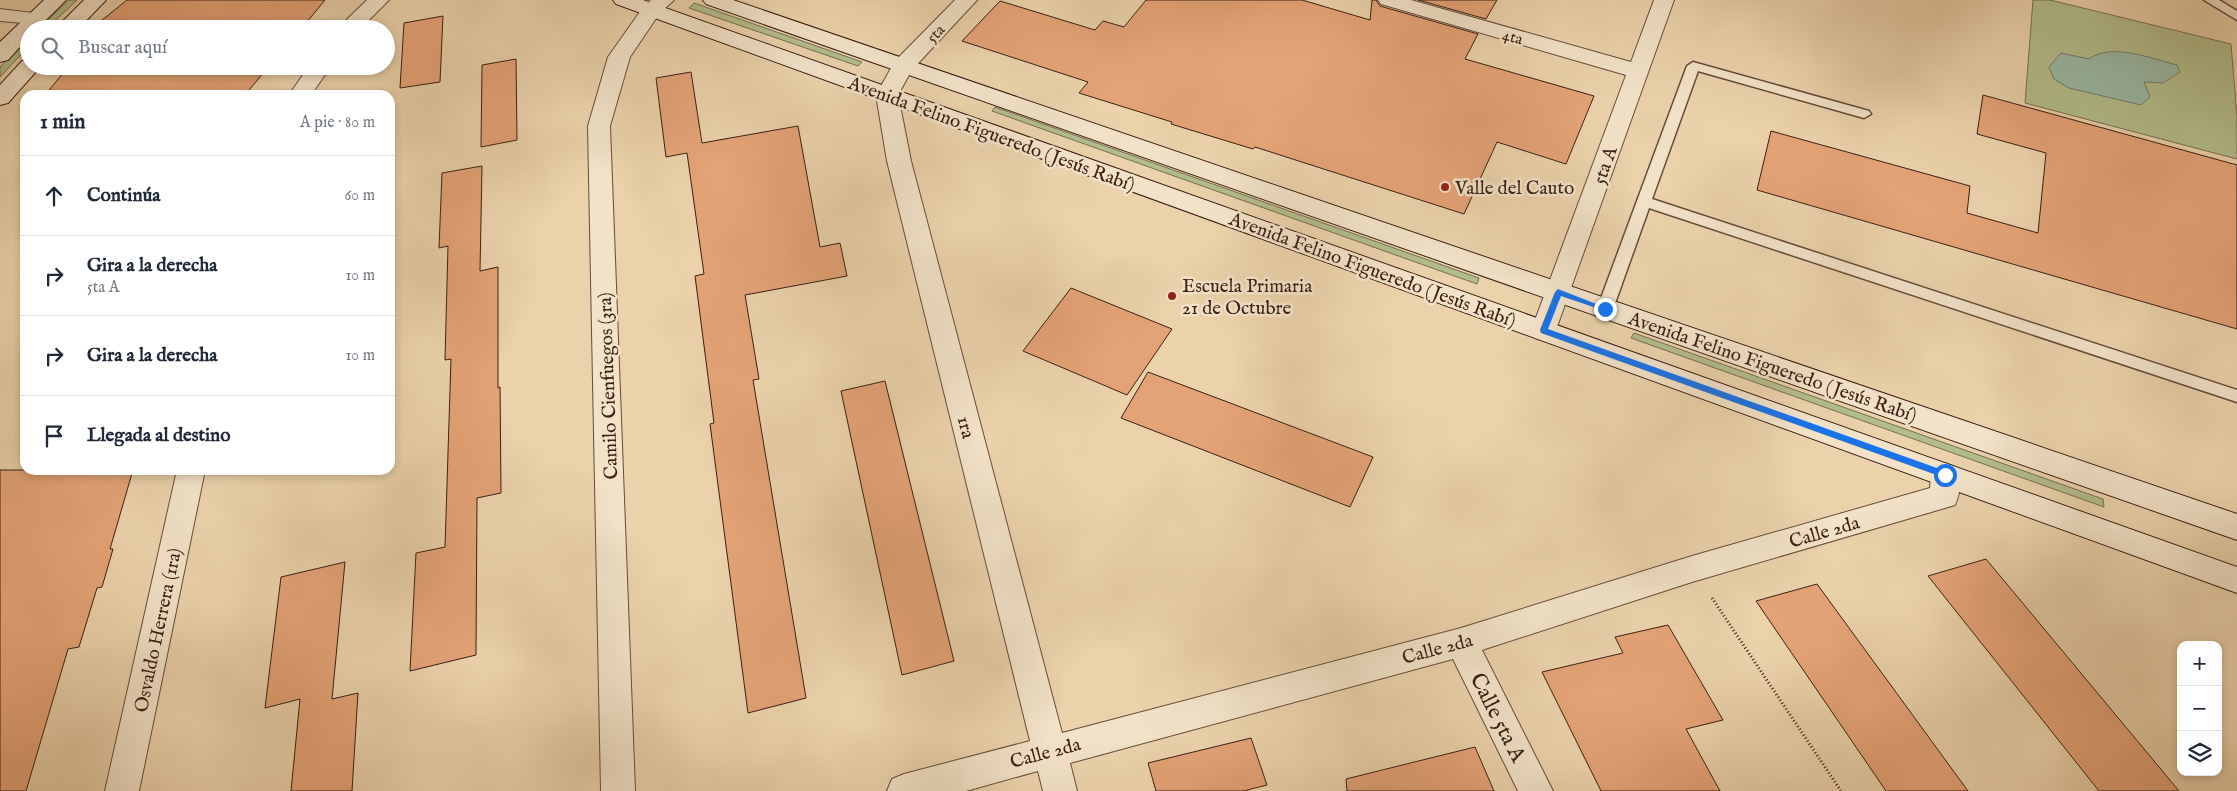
<!DOCTYPE html>
<html lang="es">
<meta charset="utf-8">
<style>
body{margin:0;font-family:"IM FELL English",serif;background:#f2f2f3;color:#1f2937}
.controls{position:absolute;right:15px;bottom:15px;display:grid;overflow:hidden;border-radius:10px;box-shadow:0 2px 8px #0003}
.controls button{width:45px;height:45px;display:grid;place-items:center;padding:0;border:0;border-bottom:1px solid #e0e1e3;background:#fff;color:#1f2937;font:25px sans-serif}
.stop{position:absolute;width:15px;height:15px;margin:-11px;border:4px solid #1a73e8;border-radius:50%;background:#fff}
.stop.end{background:#1a73e8;border-color:#fff;box-shadow:0 1px 5px #0008}
.list{margin:0;padding:0;list-style:none}
h2{display:flex;justify-content:space-between;align-items:center;height:65px;margin:0;padding:0 20px;font-size:21px}
h2 small{font-size:16px;font-weight:400;color:#747a83}
.list li{display:grid;grid-template-columns:32px 1fr auto;gap:15px;align-items:center;box-sizing:border-box;height:80px;padding:0 20px;border-top:1px solid #e0e1e3}
.list b{display:block;font-size:19px;white-space:nowrap}
.list p{margin:0;font-size:16px;white-space:nowrap;color:#747a83}
.list em{font-size:16px;font-style:normal;color:#747a83}
.icon{flex:none;width:28px;height:28px;fill:none;stroke:currentColor;stroke-width:2;stroke-linecap:round;stroke-linejoin:round}
.map{position:relative;flex:none;width:2237px;height:791px;overflow:hidden}
.search{position:absolute;background:#fff;box-shadow:0 2px 8px #0003;left:20px;top:20px;width:375px;height:55px;display:flex;align-items:center;gap:12px;box-sizing:border-box;padding:0 18px;border-radius:28px;color:#747a83;font-size:19px}
.panel{position:absolute;background:#fff;box-shadow:0 2px 8px #0003;left:20px;top:90px;width:375px;height:385px;border-radius:15px}
.map>svg:first-child{display:block}
</style>
<div class="map">
<svg width="2237" height="791" viewBox="0 0 2237 791">
<rect width="100%" height="100%" fill="#ebd2ab"/>
<filter id="stains"><feTurbulence type="fractalNoise" baseFrequency=".004" numOctaves="4"/><feColorMatrix values="0 0 0 0 .2 0 0 0 0 .09 0 0 0 0 .02 0 0 0 .5 -.17"/></filter>
<radialGradient id="worn" r=".72"><stop offset=".6" stop-color="#630" stop-opacity="0"/><stop offset="1" stop-color="#630" stop-opacity=".3"/></radialGradient>
<path fill="#b3bd8c" stroke="#766e50" d="M69 0H77L46 29H38Z
M2033 0H2050L2231 44 2237 116V159L2025 103Z
M694 3 862 62 858 66 689 8Z
M29 38V46L0 77V67Z
M995 107 1479 278 1477 284 992 111Z
M1634 333 2103 499 2104 507 1631 338Z"/>
<path fill="#99b8a4" stroke="#737a6a" d="M2061 53 2089 59C2112 42 2152 59 2177 65L2180 72 2163 83 2144 82 2150 97 2141 105 2069 88 2054 79 2049 67Z"/>
<path fill="#e4a377" stroke="#3a1e14" d="M127 0H325L301 29H91Z
M1146 0H1302L1370 20 1372 0H1376L1380 6 1478 34 1465 59 1594 96 1566 164 1497 142 1464 214 1255 147 1253 149 1171 124 1172 122 1079 93 1088 82 962 41 1000 1 1095 30 1103 21 1124 27Z
M1418 0H1497L1486 19Z
M443 16 440 82 400 88 404 23Z
M516 59 517 140 481 147 482 65Z
M69 66H269L245 95H45Z
M691 72 702 143 798 126 820 247 840 243 847 276 745 295 759 379 753 380 806 698 748 713 710 424 714 423 695 276 704 274 687 153 666 157 656 78Z
M1983 95 2237 165V329L1757 190 1771 131 1970 186 1967 213 2038 233 2046 153 1977 134Z
M482 166 480 271 498 267V388L500 387 501 493 477 498 476 655 410 671 416 553 445 547 451 359 445 360 448 246 439 248 442 173Z
M1071 288 1172 329 1127 395 1023 351Z
M1148 372 1373 457 1350 507 1121 418Z
M885 381 954 661 902 675 841 391Z
M0 470H133L110 549H113L102 587 97 588 79 647 68 649 26 791H0Z
M1986 559 2179 791H2099L1928 576Z
M345 562 332 699 358 693 352 791H291L300 699 265 708 281 577Z
M1817 584 1968 791H1886L1756 601Z
M1668 625 1723 720 1686 729 1720 791H1601L1542 672 1623 653 1615 637Z
M1251 738 1267 785 1243 791H1156L1148 763Z
M1475 747 1494 791H1347L1346 779Z"/>
<g fill="none" stroke-linecap="round" stroke-linejoin="round">
<g stroke="#664b3a" stroke-width="3">
<path id="service" d="M2204 0H2219L2237 11V20Z
M1693 62 1869 111 1871 114 1864 118 1698 71 1652 199 2237 390V402L1649 208 1613 309 1610 313 1605 315 1600 313 1597 309 1687 66Z"/>
</g>
<g stroke="#664b3a" stroke-width="2">
<path id="minor" d="M367 0H389L360 29H337Z
M651 0H674L659 14 630 57 610 126 635 791H601L588 126 608 57 644 6Z
M1378 0H1411L1631 62 1654 0H1674L1553 338 1544 341 1535 338 1531 331 1626 75 1381 4Z
M0 9 42 14 45 18 42 22 35 24 0 21Z
M903 59 911 61 914 66 898 95 911 161 1062 733 1461 628 1692 556 1930 488 1931 475 1935 467 1945 463 1955 467C1961 479 1961 492 1955 505L1945 508 1692 582 1482 650 1553 791H1518L1453 659 1070 763 1077 791H1043L1038 771 966 791H887L892 779 904 774 1030 741 887 161 876 95 895 61Z
M309 66H331L311 95H289Z
M177 470H205L139 791H105Z"/>
</g>
<g stroke="#664b3a" stroke-width="2">
<path id="tertiary" d="M955 0H977L911 71 903 73 895 71 892 66 895 61Z"/>
</g>
<g stroke="#3a1e14" stroke-width="2">
<path id="secondary" d="M44 0H66L37 29H29V37L8 60 0 62V42Z
M84 0H106L78 29H55Z
M613 0H643L2237 567V593L616 4Z
M703 0H733L2237 514V540L706 4Z
M29 60V66H41L8 103 0 105V85L22 61Z"/>
</g>
<path stroke="#3a1e14" stroke-width="3" stroke-dasharray="1 2.5" stroke-linecap="butt" d="M1712 598 1841 791"/>
<use href="#service" fill="#f2e2c8" fill-rule="evenodd"/>
<use href="#minor" fill="#f2e2c8" fill-rule="evenodd"/>
<use href="#tertiary" fill="#f2e2c8" fill-rule="evenodd"/>
<use href="#secondary" fill="#f2e2c8" fill-rule="evenodd"/>
</g>
<path fill="#1a73e8" d="M1558 289 1609 309 1605 311 1561 296 1548 329 1948 472 1949 475 1948 477H1942L1541 333 1540 330 1555 292Z"/>
<g fill="#8f2418" stroke="#f2e2c8" stroke-width="2">
<circle cx="1445" cy="187" r="5"/>
<circle cx="1172" cy="296" r="5"/>
</g>
<g text-anchor="middle" stroke-width="5" stroke-linejoin="round" paint-order="stroke">
<g font-size="16" fill="#3a1e14" stroke="#f2e2c8">
<text transform="translate(935 33) rotate(-46)" y="6">5ta</text>
<text transform="translate(1513 36) rotate(16)" y="6">4ta</text>
</g>
<g font-size="19" fill="#3a1e14" stroke="#f2e2c8">
<text transform="translate(992 133) rotate(20)" y="7">Avenida Felino Figueredo (Jesús Rabí)</text>
<text transform="translate(1604 165) rotate(-70)" y="7">5ta A</text>
<text transform="translate(1373 269) rotate(20)" y="7">Avenida Felino Figueredo (Jesús Rabí)</text>
<text transform="translate(1773 366) rotate(19)" y="7">Avenida Felino Figueredo (Jesús Rabí)</text>
<text transform="translate(607 386) rotate(-92)" y="7">Camilo Cienfuegos (3ra)</text>
<text transform="translate(967 427) rotate(76)" y="7">1ra</text>
<text transform="translate(1824 531) rotate(-16)" y="7">Calle 2da</text>
<text transform="translate(157 630) rotate(-78)" y="7">Osvaldo Herrera (1ra)</text>
<text transform="translate(1437 648) rotate(-15)" y="7">Calle 2da</text>
<text transform="translate(1045 752) rotate(-15)" y="7">Calle 2da</text>
</g>
<g font-size="19" fill="#3a1e14" stroke="#f2e2c8" text-anchor="start">
<text x="1455" y="194">Valle del Cauto</text>
<text x="1182" y="292">Escuela Primaria<tspan x="1182" dy="22">21 de Octubre</tspan></text>
</g>
<g font-size="22" fill="#3a1e14" stroke="#f2e2c8">
<text transform="translate(1499 717) rotate(63)" y="8">Calle 5ta A</text>
</g>
</g>
<rect width="100%" height="100%" filter="url(#stains)"/>
<rect width="100%" height="100%" fill="url(#worn)"/>
</svg>
<div class="controls">
<button>+</button>
<button>−</button>
<button><svg class="icon" aria-label="layers" viewBox="0 0 24 24"><path d="M12 4l9 5-9 5-9-5zM3 14l9 5 9-5"/></svg></button>
</div>
<div class="stop" style="left:1945px;top:475px"></div>
<div class="stop end" style="left:1605px;top:309px"></div>
<div class="search"><svg class="icon" aria-label="search" viewBox="0 0 24 24"><circle cx="10" cy="10" r="6"/><path d="M15 15l6 6"/></svg>Buscar aquí</div>
<section class="panel">
<h2>1 min<small>A pie · 80 m</small></h2>
<ul class="list">
<li><svg class="icon" aria-label="ahead" viewBox="0 0 24 24"><path d="M12 20V5M6 11l6-6 6 6"/></svg><div><b>Continúa</b></div><em>60 m</em></li>
<li><svg class="icon" aria-label="right" viewBox="0 0 24 24"><path d="M7 20v-9h11M14 6l5 5-5 5"/></svg><div><b>Gira a la derecha</b><p>5ta A</p></div><em>10 m</em></li>
<li><svg class="icon" aria-label="right" viewBox="0 0 24 24"><path d="M7 20v-9h11M14 6l5 5-5 5"/></svg><div><b>Gira a la derecha</b></div><em>10 m</em></li>
<li><svg class="icon" aria-label="arrive" viewBox="0 0 24 24"><path d="M6 21V4h12l-3 4 3 4H6"/></svg><div><b>Llegada al destino</b></div></li>
</ul>
</section>
</div>
